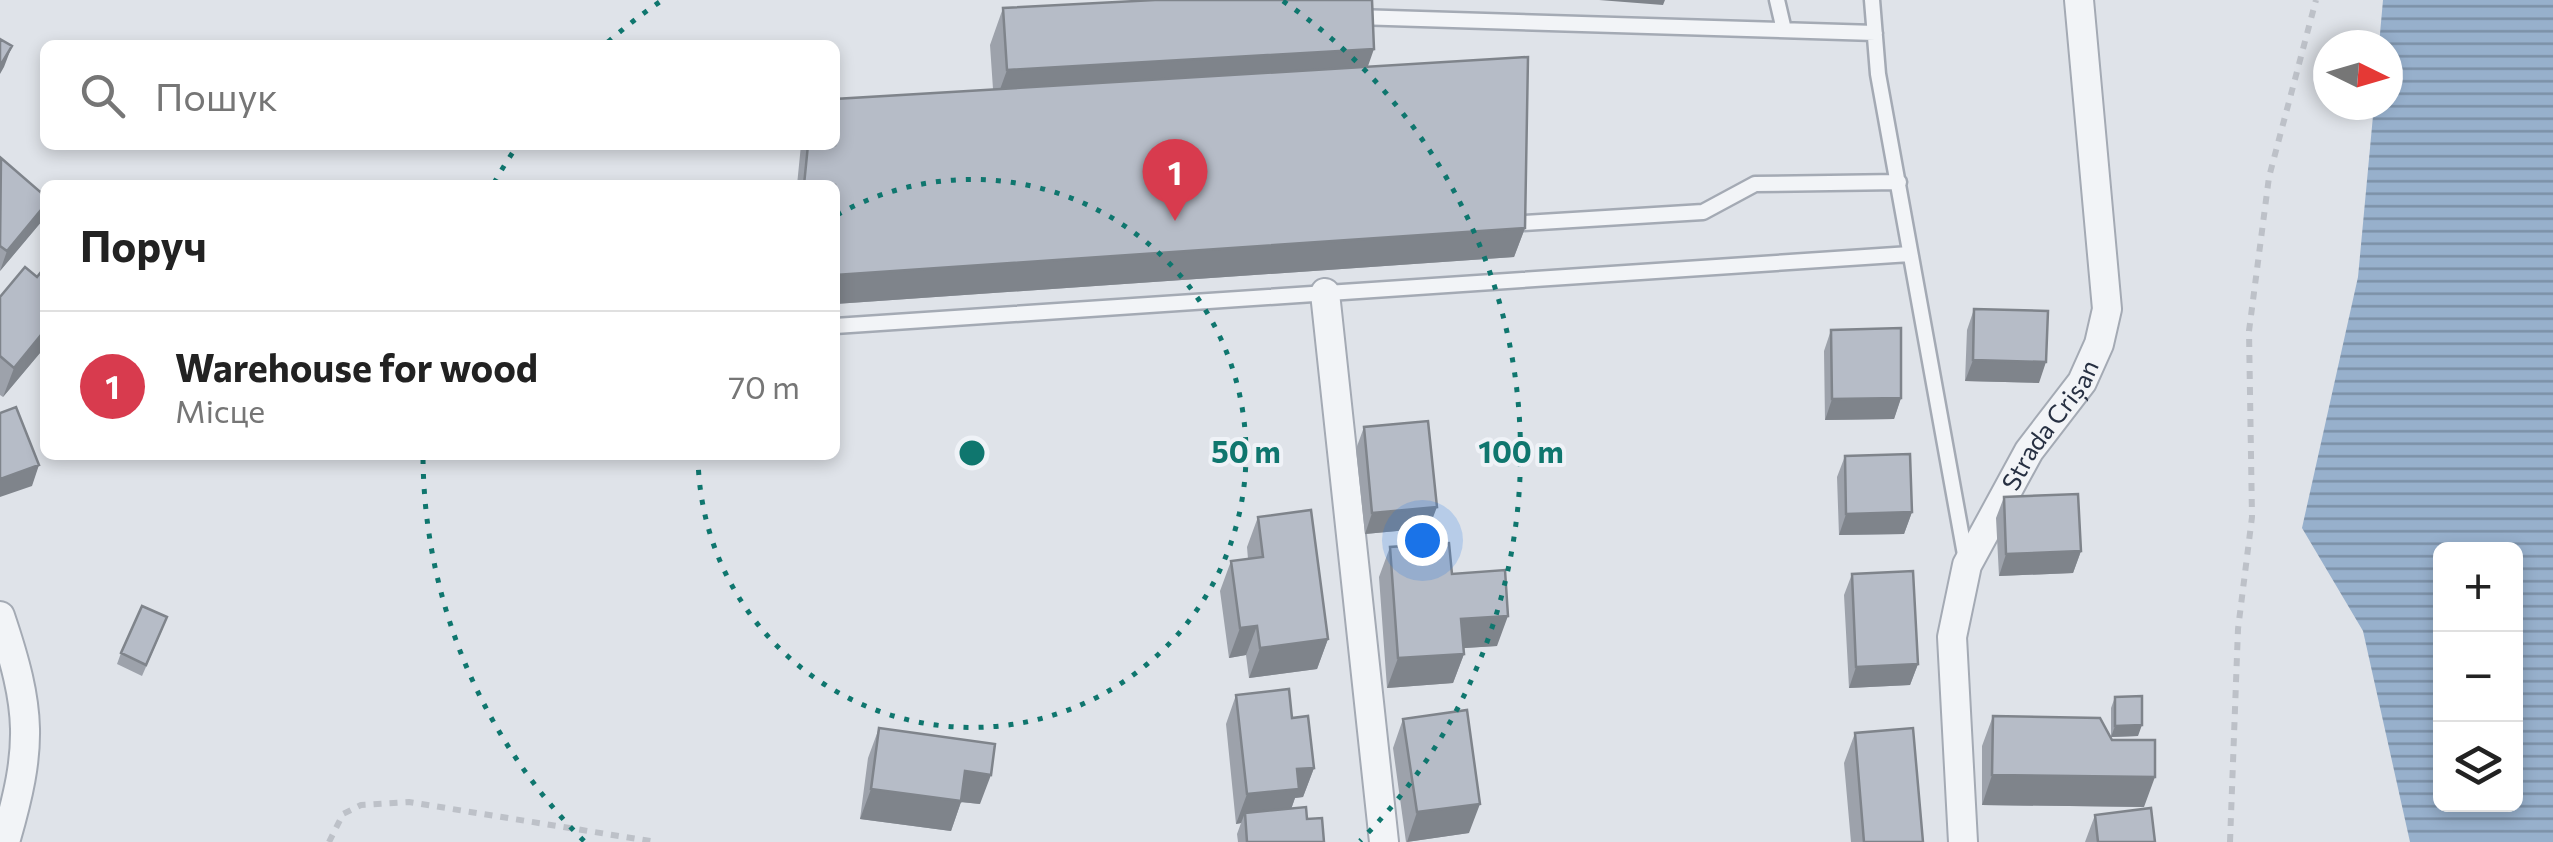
<!DOCTYPE html>
<html lang="uk">
<meta charset="utf-8">
<style>
body{margin:0;font-family:Commissioner,sans-serif;background:#f2f2f2;color:#222}
.controls{position:absolute;right:30px;bottom:30px;display:grid;overflow:hidden;border-radius:15px;box-shadow:0 5px 15px #0003}
.controls button{width:90px;height:90px;display:grid;place-items:center;padding:0;border:0;border-bottom:2px solid #e0e0e0;background:#fff;color:#222;font:50px sans-serif}
.compass{position:absolute;left:2313px;top:30px;width:90px;height:90px;border-radius:50%;background:#fff;box-shadow:0 5px 15px #0003;rotate:95deg}
.you{position:absolute;left:1422px;top:540px;width:35px;height:35px;margin:-25px;border:8px solid #fff;border-radius:50%;background:#1a73e8;box-shadow:0 0 0 15px #1a73e833}
.badge{display:grid;place-items:center;width:65px;height:65px;border-radius:50%;background:#d83b4e;color:#fff;font-size:32px;font-weight:700}
.pin{position:absolute;translate:-50% -82px;filter:drop-shadow(0 2px 5px #0008)}
.pin::after{content:'';position:absolute;top:52px;width:35px;height:30px;background:inherit;clip-path:polygon(0 0,100% 0,50% 100%)}
.list{margin:0;padding:0;list-style:none}
h2{display:flex;justify-content:space-between;align-items:center;height:130px;margin:0;padding:0 40px;font-size:42px}
h2 small{font-size:32px;font-weight:400;color:#767676}
.list li{display:grid;grid-template-columns:65px 1fr auto;gap:30px;align-items:center;box-sizing:border-box;height:150px;padding:0 40px;border-top:2px solid #e0e0e0}
.list b{display:block;font-size:38px;white-space:nowrap}
.list p{margin:0;font-size:32px;white-space:nowrap;color:#767676}
.list em{font-size:32px;font-style:normal;color:#767676}
.icon{flex:none;width:55px;height:55px;fill:none;stroke:currentColor;stroke-width:2;stroke-linecap:round;stroke-linejoin:round}
.map{position:relative;flex:none;width:2553px;height:842px;overflow:hidden}
.search{position:absolute;background:#fff;box-shadow:0 5px 15px #0003;left:40px;top:40px;width:800px;height:110px;display:flex;align-items:center;gap:25px;box-sizing:border-box;padding:0 35px;border-radius:15px;color:#767676;font-size:38px}
.panel{position:absolute;background:#fff;box-shadow:0 5px 15px #0003;left:40px;top:180px;width:800px;height:280px;border-radius:15px}
.map>svg:first-child{display:block}
</style>
<div class="map">
<svg width="2553" height="842" viewBox="0 0 2553 842">
<defs>
<pattern id="water-rules" width="6" height="5" patternUnits="userSpaceOnUse" patternTransform="scale(2.5)"><rect width="6" height="5" fill="#97b0cc"/><path d="M0 2.5h6" fill="none" stroke="#7b90a7"/></pattern>
</defs>
<rect width="100%" height="100%" fill="#dfe3e9"/>
<path fill="url(#water-rules)" fill-rule="evenodd" d="M2383 0H2553V842H2410L2363 631 2302 528 2358 277 2374 105H2388V45H2379ZM2440 550H2516V804H2440Z"/>
<g fill="none" stroke-linecap="round" stroke-linejoin="round">
<g stroke="#a4aab4" stroke-width="19">
<path id="service" d="M1777 0 1784 30
M1872 0 1878 74 1966 560
M1356 17 1875 33
M1507 224 1703 212 1755 184 1899 182
M835 326 1910 254"/>
</g>
<g stroke="#a4aab4" stroke-width="32">
<g id="minor">
<path d="M1325 293 1384 842"/>
<path d="M0 616C32 711 33 746 5 842"/>
<path id="s1" d="M1963 842 1952 637 1967 565 2029 451 2082 382 2099 344 2107 309 2079 0"/>
</g>
</g>
<path stroke="#bdc1c8" stroke-width="6" stroke-dasharray="8 8" stroke-linecap="butt" d="M329 842 343 814 361 805 409 802 656 842
M2230 842 2238 629 2252 517 2249 331 2269 177 2316 0"/>
<use href="#service" stroke="#f2f4f7" stroke-width="14"/>
<use href="#minor" stroke="#f2f4f7" stroke-width="28"/>
</g>
<path fill="#9da2ab" d="M1003 8 1368 67 1525 228 1514 257 835 304V185H797L801 145H835L993 89 990 45Z
M0 159 45 196V213L42 221 0 271Z
M45 267V347L3 397 0 395V297L37 277Z
M1974 309 2039 383 1965 381 1967 330Z
M1831 330 1901 398 1894 419 1825 420 1824 351Z
M1364 427 1429 528 1365 534 1356 449Z
M1845 456 1912 512 1904 534 1839 535 1837 477Z
M2004 497 2081 551 2073 573 1999 576 1996 518Z
M1258 517 1328 639 1317 669 1249 678 1246 655 1229 658 1220 591 1231 561 1248 559 1247 547Z
M1390 547 1452 574 1497 646 1463 648 1464 654 1453 683 1387 688 1379 577Z
M1852 574 1918 664 1910 685 1849 688 1844 595Z
M163 628 142 676 117 664 121 653Z
M1236 695 1292 718 1314 768 1303 797 1295 798 1291 809 1307 819 1324 842H1238L1237 834 1241 823 1236 824 1226 724Z
M2115 697 2138 736 2111 737V708Z
M1993 716 2144 807 1982 805V746Z
M1403 719 1469 833 1406 842 1393 748Z
M879 728 980 804 961 802 951 831 860 819 868 758Z
M1855 733 1923 842H1851L1844 763Z
M2095 815 2155 842H2085Z"/>
<path fill="#7f848b" d="M1599 0H1665L1663 5Z
M12 46 4 67 0 74V66Z
M1374 49 1361 86 994 106 1007 70Z
M45 205V213L42 221 0 271 7 251Z
M1525 228 1514 257 835 304V275Z
M45 330V347L3 397 14 368Z
M1973 360 2046 362 2039 383 1965 381Z
M1901 398 1894 419 1825 420 1832 399Z
M39 465 32 486 0 497V479Z
M1437 507 1429 528 1365 534 1372 513Z
M1912 512 1904 534 1839 535 1846 514Z
M2081 551 2073 573 1999 576 2006 554Z
M1508 616 1497 646 1450 649 1461 619Z
M1257 626 1246 655 1229 658 1240 628Z
M1328 639 1317 669 1249 678 1260 648Z
M1464 654 1453 683 1387 688 1398 658Z
M1918 664 1910 685 1849 688 1856 667Z
M2142 725 2138 736 2111 737 2115 726Z
M1314 768 1303 797 1295 798 1288 818 1245 813 1241 823 1236 824 1247 794 1297 769Z
M965 771 991 775 980 804 961 802 951 831 860 819 871 789Z
M1992 775 2155 777 2144 807 1982 805Z
M1480 804 1469 833 1407 842 1417 812Z"/>
<path fill="#b6bcc7" stroke="#7f848b" stroke-width="2.5" d="M1155 0H1372L1374 49 1007 70 1003 8Z
M0 39 12 46 0 66Z
M1528 57 1525 228 835 275V185H804L808 145H835V99Z
M1 158 45 196V205L7 251 0 246Z
M25 267 37 277 45 267V330L14 368 0 356V297Z
M1974 309 2048 311 2046 362 1973 360Z
M1901 328V398L1832 399 1831 330Z
M16 407 39 465 0 479V413Z
M1428 421 1437 507 1372 513 1364 427Z
M1910 454 1912 512 1846 514 1845 456Z
M2078 494 2081 551 2006 554 2004 497Z
M1311 510 1328 639 1260 648 1257 626 1240 628 1231 561 1263 557 1258 517Z
M1449 543 1452 574 1505 570 1508 616 1461 619 1464 654 1398 658 1390 547Z
M1913 571 1918 664 1856 667 1852 574Z
M142 606 167 617 146 665 121 653Z
M1289 689 1292 718 1308 716 1314 768 1297 769 1299 789 1247 794 1236 695Z
M2142 696V725L2115 726V697Z
M1467 710 1480 804 1417 812 1403 719Z
M1993 716 2100 718 2112 740H2155V777L1992 775Z
M879 728 995 744 991 775 965 771 961 801 871 789Z
M1913 728 1923 842H1864L1855 733Z
M1306 807 1307 819 1322 818 1324 842H1247L1245 813Z
M2151 808 2155 842H2098L2095 815Z"/>
<g fill="none" stroke="#0f766e" stroke-width="5" stroke-dasharray="5 10">
<path d="M837 215A274 274 0 1 1 698 455"/>
<path d="M584 841A549 549 0 0 1 423 458M494 183A549 549 0 0 1 517 146M608 42A549 549 0 0 1 661 1M1283 1A549 549 0 0 1 1360 841"/>
</g>
<g text-anchor="middle" stroke-width="8" stroke-linejoin="round" paint-order="stroke">
<g font-size="25" fill="#273042" stroke="#eff2f7">
<text dy="9" stroke="none"><textPath href="#s1" startOffset="442">Strada Crișan</textPath></text>
</g>
</g>
<circle cx="972" cy="453" r="15" fill="#0f766e" stroke="#eff2f7" stroke-width="5"/>
<g font-size="30" text-anchor="middle" font-weight="bold" fill="#0f766e" stroke="#eff2f7" stroke-width="8" stroke-linejoin="round" paint-order="stroke">
<text x="1246" y="463">50 m</text>
<text x="1521" y="463">100 m</text>
</g>
</svg>
<div class="controls">
<button>+</button>
<button>−</button>
<button><svg class="icon" aria-label="layers" viewBox="0 0 24 24"><path d="M12 4l9 5-9 5-9-5zM3 14l9 5 9-5"/></svg></button>
</div>
<svg class="compass" viewBox="-18 -18 36 36"><path d="M0-13l5 13h-10z" fill="#e53935"/><path d="M0 13l5-13h-10z" fill="#767676"/></svg>
<div class="you"></div>
<div class="pin badge" style="left:1175px;top:221px">1</div>
<div class="search"><svg class="icon" aria-label="search" viewBox="0 0 24 24"><circle cx="10" cy="10" r="6"/><path d="M15 15l6 6"/></svg>Пошук</div>
<section class="panel">
<h2>Поруч<small></small></h2>
<ul class="list">
<li><span class="badge">1</span><div><b>Warehouse for wood</b><p>Місце</p></div><em>70 m</em></li>
</ul>
</section>
</div>
